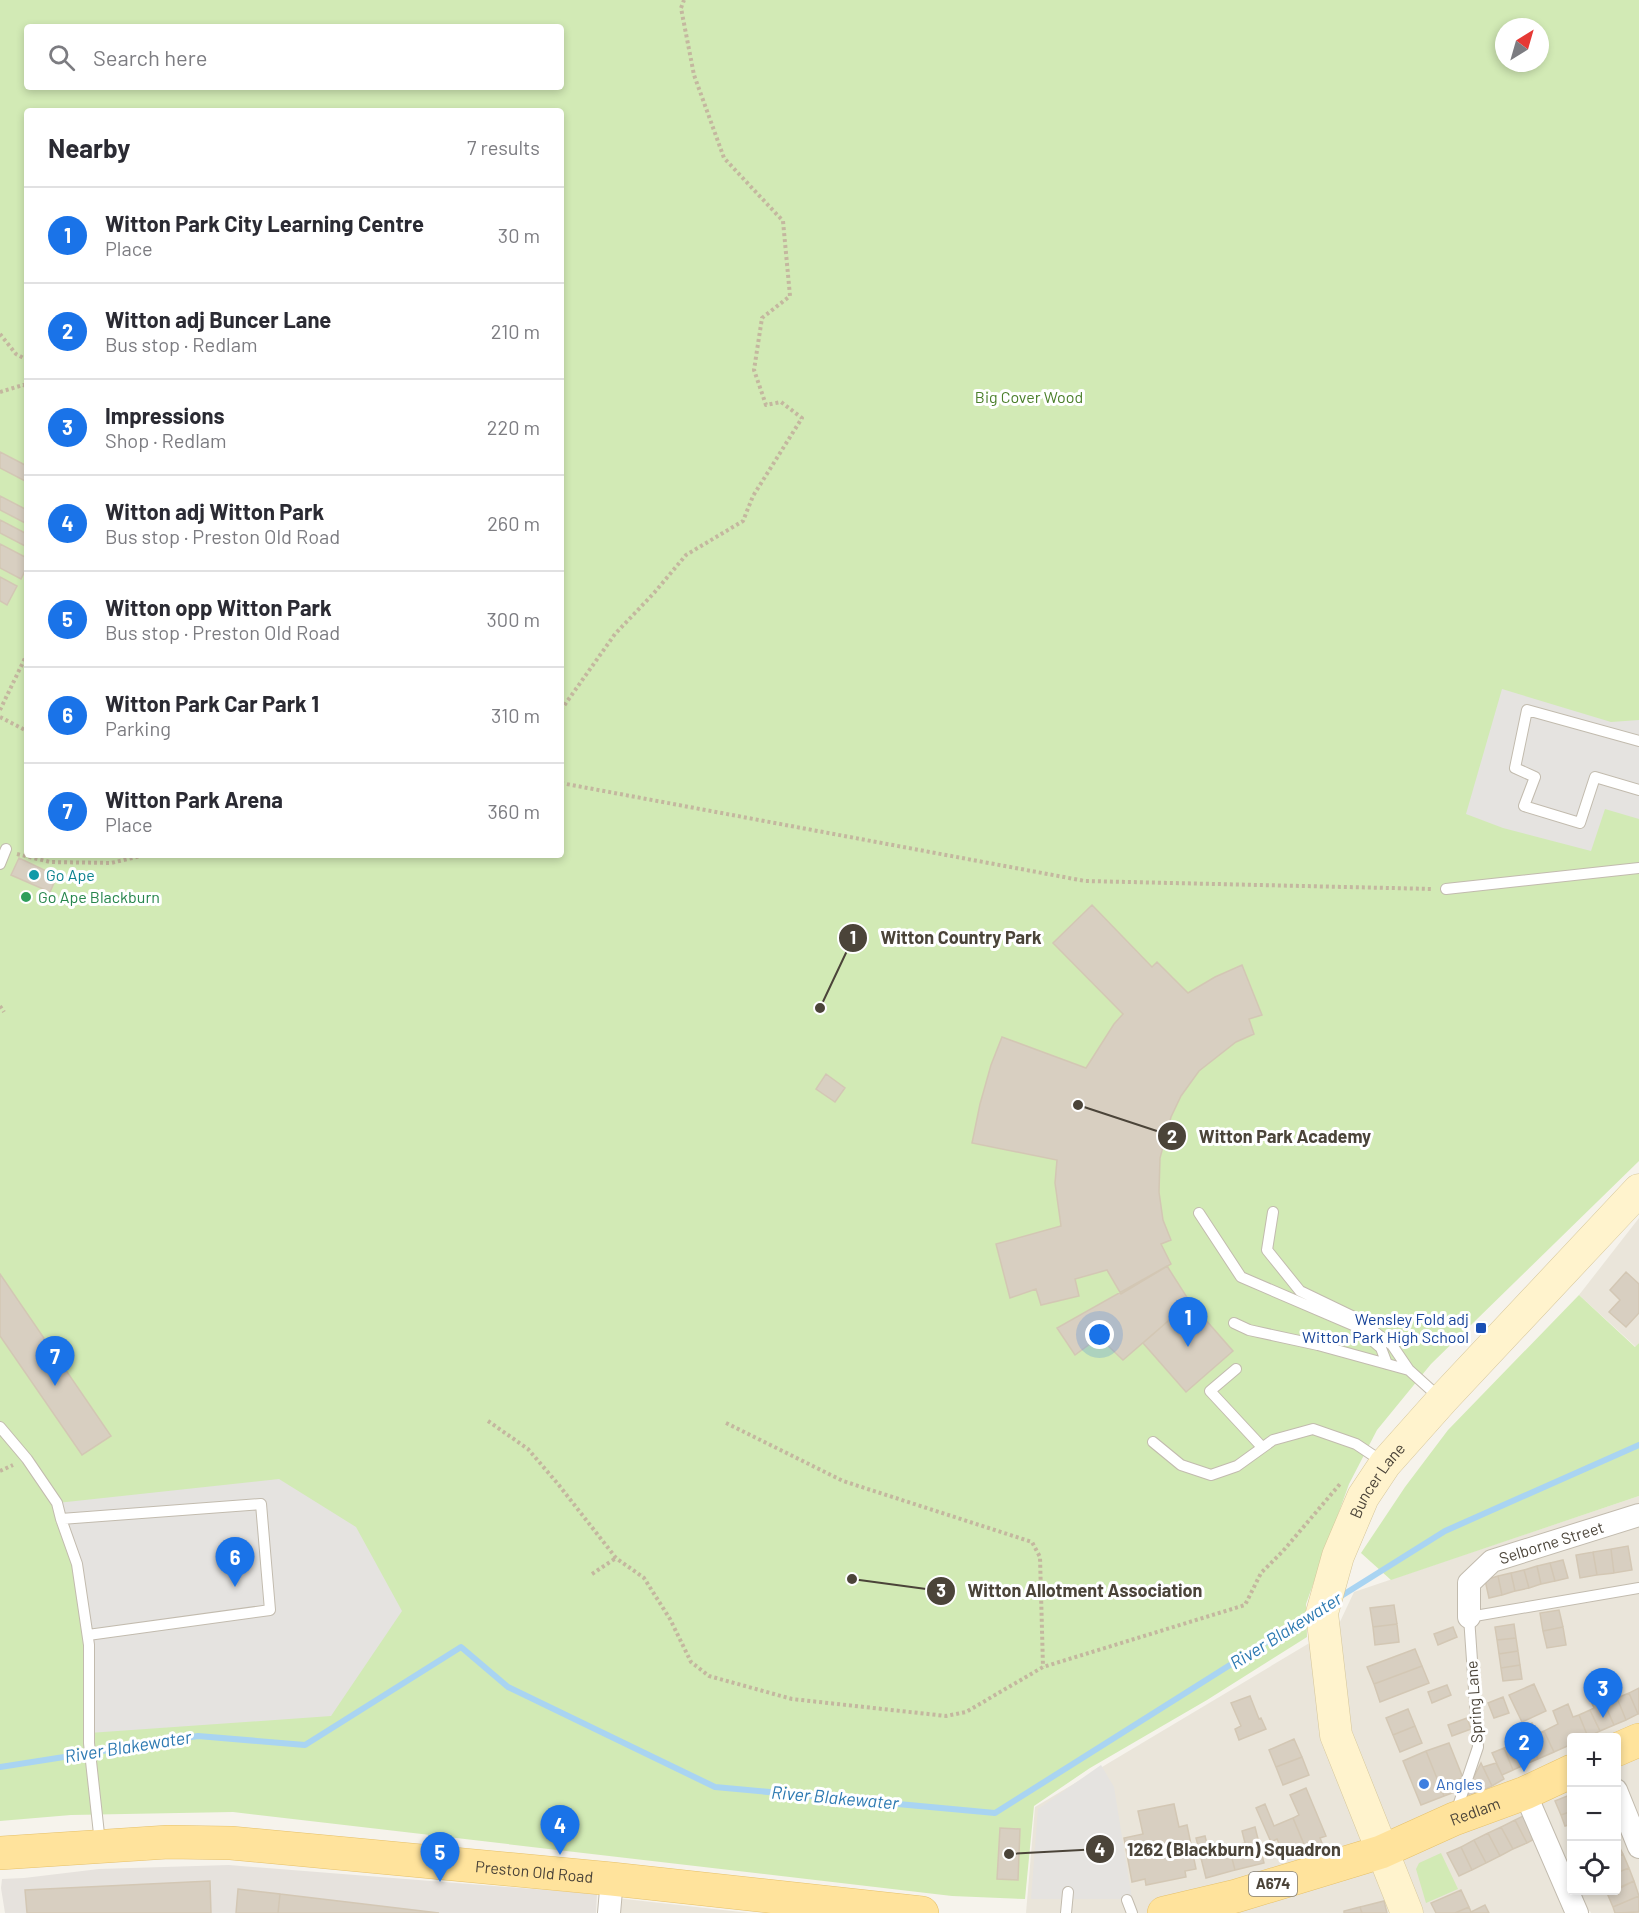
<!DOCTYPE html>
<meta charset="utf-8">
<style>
body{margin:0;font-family:Barlow,sans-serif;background:#f7f7f7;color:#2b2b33}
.controls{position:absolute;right:18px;bottom:18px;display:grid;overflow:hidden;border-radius:6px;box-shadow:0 3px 9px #0003}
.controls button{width:54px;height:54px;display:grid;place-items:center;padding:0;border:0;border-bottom:2px solid #e1e1e2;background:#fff;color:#2b2b33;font:30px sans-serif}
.compass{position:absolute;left:1495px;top:18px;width:54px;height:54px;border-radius:50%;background:#fff;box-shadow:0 3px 9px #0003;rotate:37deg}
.you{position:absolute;left:1100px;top:1335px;width:21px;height:21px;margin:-15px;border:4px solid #fff;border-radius:50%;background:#1a73e8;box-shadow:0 0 0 9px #1a73e833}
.badge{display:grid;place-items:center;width:39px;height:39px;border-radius:50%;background:#1a73e8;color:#fff;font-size:20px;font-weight:700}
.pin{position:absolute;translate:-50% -50px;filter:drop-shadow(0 2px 3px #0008)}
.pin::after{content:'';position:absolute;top:32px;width:21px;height:18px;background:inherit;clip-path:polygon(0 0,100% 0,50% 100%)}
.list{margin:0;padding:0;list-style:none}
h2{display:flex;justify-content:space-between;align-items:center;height:78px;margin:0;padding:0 24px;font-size:26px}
h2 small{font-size:20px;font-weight:400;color:#7c7c81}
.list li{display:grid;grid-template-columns:39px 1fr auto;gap:18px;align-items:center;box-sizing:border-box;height:96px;padding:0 24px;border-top:2px solid #e1e1e2}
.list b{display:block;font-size:22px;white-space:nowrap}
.list p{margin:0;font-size:20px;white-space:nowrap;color:#7c7c81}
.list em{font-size:20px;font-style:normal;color:#7c7c81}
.icon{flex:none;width:33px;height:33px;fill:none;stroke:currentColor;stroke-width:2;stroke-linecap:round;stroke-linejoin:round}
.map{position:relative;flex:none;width:1639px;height:1913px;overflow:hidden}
.search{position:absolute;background:#fff;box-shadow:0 3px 9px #0003;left:24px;top:24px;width:540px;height:66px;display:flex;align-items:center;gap:15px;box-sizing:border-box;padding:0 21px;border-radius:6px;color:#7c7c81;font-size:22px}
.panel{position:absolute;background:#fff;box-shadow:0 3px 9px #0003;left:24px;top:108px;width:540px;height:750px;border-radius:6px}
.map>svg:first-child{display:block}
</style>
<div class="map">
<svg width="1639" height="1913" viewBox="0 0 1639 1913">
<rect width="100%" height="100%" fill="#f6f3ec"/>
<path fill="#eae5da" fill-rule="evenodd" d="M1639 1218V1343L1636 1347 1579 1295Z
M1639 1496V1913H1591L1590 1911 1582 1913H1026L1035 1807 1338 1626 1354 1592ZM1572 1738H1616V1890H1572Z
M616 1898 750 1913H614Z"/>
<path fill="#e6e2dd" d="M229 1865 597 1894 596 1913H5L1 1888 2 1879 24 1878 99 1869Z"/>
<path fill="#d2eab5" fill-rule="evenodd" d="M0 0H1639V1161L1431 1364 1377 1430 1349 1484 1306 1604 1307 1637 1207 1700 1090 1768 1034 1806 1025 1899 952 1896 233 1812 71 1815 0 1821ZM27 27H561V87H27ZM1504 27H1540V63H1504ZM27 111H561V855H27Z
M1579 1295 1635 1347 1639 1343V1496L1391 1580 1361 1553 1405 1487 1448 1430Z
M1441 1853 1458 1889 1426 1903 1416 1869 1419 1863Z"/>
<path fill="#e5e3e0" d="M1502 689 1611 722 1639 720V819L1605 809 1591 851 1503 828 1466 814Z
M279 1479 356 1527 402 1611 331 1716 89 1733V1645L77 1564 57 1503Z
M1101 1765 1114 1787 1132 1899H1031L1038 1809Z"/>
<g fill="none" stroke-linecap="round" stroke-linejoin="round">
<path stroke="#a9d4f2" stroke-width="6" d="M1338 1598 1445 1531 1639 1445
M0 1767 198 1736 305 1745 461 1647 508 1687 715 1787 995 1813 1311 1614"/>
</g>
<path fill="#d8cfc1" stroke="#d3c7b4" stroke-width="1.5" d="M0 452 27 466V482L0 468Z
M0 496 27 510V524L0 510Z
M0 520 27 534V547L0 533Z
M0 544 27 558V567L21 579 0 568Z
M0 577 17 586 7 605 0 601Z
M19 858 57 876 50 892 11 875Z
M1092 905 1152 967 1157 962 1188 993 1215 977 1242 965 1262 1015 1249 1019 1254 1034 1236 1042 1199 1071 1181 1096 1171 1117 1160 1158 1159 1192 1163 1220 1171 1240 1161 1244 1171 1264 1121 1294 1107 1270 1075 1279 1079 1296 1041 1305 1036 1289 1010 1298 996 1244 1061 1226 1055 1183 1057 1160 972 1143 980 1104 991 1065 1002 1037 1086 1068 1114 1024 1123 1014 1053 943Z
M826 1074 845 1088 835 1102 816 1089Z
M1167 1266 1190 1302 1123 1360 1103 1341 1090 1344 1075 1355 1057 1328Z
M1626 1272 1639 1284V1313L1626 1327 1609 1312 1620 1300 1610 1290Z
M0 1274 111 1436 82 1455 0 1336Z
M1190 1302 1233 1351 1186 1392 1143 1343Z
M1628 1546 1632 1570 1614 1573 1611 1549Z
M1611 1549 1614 1573 1597 1575 1593 1552Z
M1593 1552 1597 1575 1580 1578 1576 1555Z
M1563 1560 1568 1578 1555 1581 1550 1563Z
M1550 1563 1555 1581 1541 1584 1537 1566Z
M1537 1566 1541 1584 1529 1588 1524 1570Z
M1524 1570 1529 1588 1515 1591 1511 1573Z
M1511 1573 1515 1591 1502 1595 1498 1576Z
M1498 1576 1502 1595 1489 1598 1485 1580Z
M1394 1605 1397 1624 1373 1627 1370 1608Z
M1559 1610 1563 1627 1543 1631 1540 1613Z
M1397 1624 1399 1642 1375 1645 1373 1627Z
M1514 1624 1516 1638 1497 1640 1495 1627Z
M1453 1627 1457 1637 1438 1645 1434 1634Z
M1563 1627 1566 1645 1547 1648 1543 1631Z
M1516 1638 1518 1651 1499 1654 1497 1640Z
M1415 1649 1422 1666 1374 1684 1367 1667Z
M1518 1651 1520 1665 1501 1668 1499 1654Z
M1520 1665 1522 1679 1503 1681 1501 1668Z
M1422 1666 1429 1683 1380 1702 1374 1684Z
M1534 1684 1546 1711 1522 1722 1509 1695Z
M1447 1685 1451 1695 1432 1703 1428 1692Z
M1597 1688 1614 1725 1600 1731 1590 1710 1594 1708 1587 1692Z
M1639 1688V1714H1638L1629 1693Z
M1607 1690 1611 1700 1617 1698 1626 1720 1614 1725 1600 1693Z
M1629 1693 1638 1714 1626 1720 1617 1698Z
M1250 1696 1259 1719 1261 1718 1266 1729 1239 1740 1235 1729 1241 1726 1231 1703Z
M1503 1697 1509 1713 1494 1718 1488 1703Z
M1568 1704 1573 1717 1579 1715 1588 1737 1572 1738V1744L1554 1752 1544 1731 1558 1724 1553 1711Z
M1408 1709 1415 1726 1393 1735 1386 1718Z
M1590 1710 1600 1731 1588 1737 1579 1715Z
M1467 1718 1471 1729 1452 1736 1448 1725Z
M1532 1723 1537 1734 1544 1731 1554 1752 1538 1759 1522 1728Z
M1415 1726 1422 1743 1400 1752 1393 1735Z
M1525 1734 1538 1759 1524 1765 1515 1743 1517 1742 1515 1738Z
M1294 1739 1302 1757 1276 1767 1269 1750Z
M1449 1743 1463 1778 1456 1780 1460 1790 1444 1796 1426 1751Z
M1515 1743 1524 1765 1513 1770 1504 1748Z
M1504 1748 1513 1770 1502 1775 1492 1753Z
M1426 1751 1444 1796 1421 1805 1403 1761Z
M1302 1757 1309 1775 1283 1785 1276 1767Z
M1481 1763 1492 1786 1470 1796 1466 1792Z
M1496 1763 1504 1779 1492 1786 1483 1767Z
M1306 1788 1326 1836 1320 1838 1322 1843 1306 1849 1293 1818 1299 1815 1290 1795Z
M1572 1794V1811L1561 1815 1555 1801Z
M1174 1804 1179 1827 1187 1825 1196 1869 1185 1871 1186 1877 1146 1885 1145 1879 1132 1882 1124 1838 1143 1834 1138 1811Z
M1265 1804 1274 1826 1293 1818 1306 1849 1291 1856 1289 1851 1283 1853 1277 1839 1271 1842 1256 1808Z
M1572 1811V1824L1565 1826 1561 1815Z
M1529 1813 1540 1836 1527 1843 1515 1820Z
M1515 1820 1527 1843 1513 1849 1501 1827Z
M1255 1827 1264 1863 1235 1870 1229 1847 1245 1843 1242 1831Z
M1501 1827 1513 1849 1500 1856 1488 1833Z
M1000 1828 1020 1829 1018 1880 997 1879Z
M1488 1833 1500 1856 1486 1863 1474 1840Z
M1205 1836 1209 1852 1229 1847 1235 1870 1206 1878 1196 1838Z
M1474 1840 1486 1863 1472 1870 1461 1847Z
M1616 1840 1623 1854 1616 1857Z
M1461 1847 1472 1870 1459 1876 1447 1853Z
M1623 1854 1629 1868 1616 1873V1857Z
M1629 1868 1634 1881 1616 1889V1873Z
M210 1881 211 1913H27L25 1890Z
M1634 1881 1639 1896 1613 1907 1607 1893 1616 1890Z
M238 1889 280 1894 278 1913H236Z
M1461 1890 1469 1907 1455 1913H1436L1431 1903Z
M280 1894 439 1913H278Z
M1639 1896V1912L1615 1913 1613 1907Z
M1384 1901 1387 1913H1362L1360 1907Z
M1485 1905 1489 1913H1455L1469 1907 1471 1912Z
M1360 1907 1362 1913H1344V1911Z"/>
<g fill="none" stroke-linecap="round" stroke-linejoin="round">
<g stroke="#c2bbae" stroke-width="12">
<path id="lane" d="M1639 741 1527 710 1515 768 1535 777 1524 806 1580 823 1595 777 1639 790
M0 864 6 849
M1446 889 1639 868
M1273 1212 1267 1250 1300 1291 1356 1318 1392 1345 1409 1370 1440 1398
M1199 1213 1241 1277 1355 1326 1381 1348 1387 1364
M1234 1323 1249 1330 1318 1345 1409 1370
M1236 1369 1210 1391 1262 1447
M0 1427 27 1459 57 1503 61 1519 77 1564 89 1645V1743L100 1843
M1153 1442 1181 1465 1211 1475 1237 1466 1273 1440 1313 1429 1356 1444 1383 1462
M61 1519 261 1504 270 1610 88 1635
M1456 1812 1478 1747 1469 1617 1639 1588
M1127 1900 1132 1913
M1066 1913 1068 1892"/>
</g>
<g stroke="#c2bbae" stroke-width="24">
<g id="street">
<path id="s1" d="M1469 1617V1583L1492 1561 1639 1515"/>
<path d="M1616 1790 1639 1847"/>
<path d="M1525 1793 1577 1913"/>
<path d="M609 1913 612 1879"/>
</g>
</g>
<g stroke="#d6c79b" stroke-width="33">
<g id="secondary">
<path id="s2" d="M1407 1913 1336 1735 1322 1613 1338 1556 1363 1497 1385 1464 1442 1400 1639 1190"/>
</g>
</g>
<g stroke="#e6c16a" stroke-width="34">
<g id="primary">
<path d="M1616 1750 1639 1740"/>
<path id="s3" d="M0 1853 168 1842 231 1843 612 1879 922 1913"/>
<path id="s4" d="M1164 1913 1236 1896 1381 1852 1454 1819 1525 1793 1572 1771"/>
</g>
</g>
<path stroke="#c4b79f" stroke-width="4" stroke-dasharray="3 3" stroke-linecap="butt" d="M0 334 16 354 27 360
M0 392 23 385 27 386
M0 710 27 654
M561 710 615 634 654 593 686 555 743 521 753 496 802 418 781 402 766 405 754 370 762 318 790 296 783 221 724 158 694 75 681 8 684 0
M0 717 27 731
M561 783 1085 881 1433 889
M17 854 50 862 111 863 145 855
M0 1006 4 1012
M488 1421 528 1449 558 1484 616 1558 644 1578 670 1619 691 1662 709 1676 792 1699 946 1716 966 1712 1043 1667 1245 1605 1261 1573 1283 1551 1340 1484H1342
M726 1423 843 1481 1032 1542 1040 1557 1043 1667
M0 1471 13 1465
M592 1574 616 1558"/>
<use href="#lane" stroke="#fff" stroke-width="10"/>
<use href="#street" stroke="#fff" stroke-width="22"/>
<use href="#secondary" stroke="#fff3cd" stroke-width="32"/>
<use href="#primary" stroke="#ffe39c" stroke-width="33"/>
</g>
<circle fill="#0f9aa8" stroke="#fff" stroke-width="2" cx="34" cy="875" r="6"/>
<circle fill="#2e9e5b" stroke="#fff" stroke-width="2" cx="26" cy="897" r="6"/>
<rect fill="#1a4fb4" stroke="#fff" stroke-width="2" x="1475" y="1322" width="12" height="12" rx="3"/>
<circle fill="#3f7fe0" stroke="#fff" stroke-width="2" cx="1424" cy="1784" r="6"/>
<g text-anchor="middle" stroke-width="6" stroke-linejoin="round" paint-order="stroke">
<rect fill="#fff" stroke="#817c74" stroke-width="1.5" x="1249" y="1872" width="48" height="24" rx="4.5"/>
<g font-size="15" font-weight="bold" fill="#4b4439">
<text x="1273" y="1889">A674</text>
</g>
<g font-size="16" fill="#4a7f2a" stroke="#fff">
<text x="1029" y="403">Big Cover Wood</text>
</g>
<g font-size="16" fill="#0d838f" stroke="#fff" text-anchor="start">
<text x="46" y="881">Go Ape</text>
</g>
<g font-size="16" fill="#27864d" stroke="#fff" text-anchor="start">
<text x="38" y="903">Go Ape Blackburn</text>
</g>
<g font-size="16" fill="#164399" stroke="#fff" text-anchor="end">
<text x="1469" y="1325">Wensley Fold adj<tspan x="1469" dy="18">Witton Park High School</tspan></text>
</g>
<g font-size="16" fill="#4b4439" stroke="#fff">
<text dy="6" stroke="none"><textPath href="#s2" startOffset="459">Buncer Lane</textPath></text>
<text dy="6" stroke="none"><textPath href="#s1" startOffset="128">Selborne Street</textPath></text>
<text transform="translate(1474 1702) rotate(-94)" y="6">Spring Lane</text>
<text dy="6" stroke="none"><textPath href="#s4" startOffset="328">Redlam</textPath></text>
<text dy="6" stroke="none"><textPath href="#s3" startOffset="536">Preston Old Road</textPath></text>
</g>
<g font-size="16" fill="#366cbe" stroke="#fff" text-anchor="start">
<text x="1436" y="1790">Angles</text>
</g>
<g font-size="18" font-style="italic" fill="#2e7ab2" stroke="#fff">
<text transform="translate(1286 1631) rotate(-32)" y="6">River Blakewater</text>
<text transform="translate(128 1747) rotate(-9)" y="6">River Blakewater</text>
<text transform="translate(835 1798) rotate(5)" y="6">River Blakewater</text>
</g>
</g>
<path fill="none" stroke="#4b4439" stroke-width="2" d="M820 1008L853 938M1078 1105L1172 1136M852 1579L941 1591M1009 1854L1100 1849"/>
<g fill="#4b4439" stroke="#fff" stroke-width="2">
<circle cx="820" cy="1008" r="6"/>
<circle cx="1078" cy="1105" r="6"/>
<circle cx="852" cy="1579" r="6"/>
<circle cx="1009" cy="1854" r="6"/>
<circle cx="853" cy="938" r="15"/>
<circle cx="1172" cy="1136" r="15"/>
<circle cx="941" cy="1591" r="15"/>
<circle cx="1100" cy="1849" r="15"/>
</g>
<g font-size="18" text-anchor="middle" font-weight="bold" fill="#fff">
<text x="853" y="944">1</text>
<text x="1172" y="1143">2</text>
<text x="941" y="1597">3</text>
<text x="1100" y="1856">4</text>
</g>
<g font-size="18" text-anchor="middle" font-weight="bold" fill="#4b4439" stroke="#fff" stroke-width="6" stroke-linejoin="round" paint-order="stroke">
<text x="961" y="944">Witton Country Park</text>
<text x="1285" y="1143">Witton Park Academy</text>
<text x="1085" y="1597">Witton Allotment Association</text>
<text x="1234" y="1856">1262 (Blackburn) Squadron</text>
</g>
</svg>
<div class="controls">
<button>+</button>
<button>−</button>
<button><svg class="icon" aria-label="locate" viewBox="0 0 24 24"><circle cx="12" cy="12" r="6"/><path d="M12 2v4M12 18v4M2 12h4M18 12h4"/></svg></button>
</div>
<svg class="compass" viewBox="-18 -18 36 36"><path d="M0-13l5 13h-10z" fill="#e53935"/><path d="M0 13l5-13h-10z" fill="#7c7c81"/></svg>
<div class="you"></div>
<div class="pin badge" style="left:1188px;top:1347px">1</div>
<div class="pin badge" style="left:1524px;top:1772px">2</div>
<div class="pin badge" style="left:1603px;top:1718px">3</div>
<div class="pin badge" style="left:560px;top:1855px">4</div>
<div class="pin badge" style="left:440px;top:1882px">5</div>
<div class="pin badge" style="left:235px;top:1587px">6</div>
<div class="pin badge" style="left:55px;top:1386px">7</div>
<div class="search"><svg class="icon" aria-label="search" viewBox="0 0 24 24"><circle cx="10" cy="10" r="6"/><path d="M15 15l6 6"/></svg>Search here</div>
<section class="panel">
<h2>Nearby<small>7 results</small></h2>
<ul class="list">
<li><span class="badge">1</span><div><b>Witton Park City Learning Centre</b><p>Place</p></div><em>30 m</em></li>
<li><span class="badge">2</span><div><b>Witton adj Buncer Lane</b><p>Bus stop · Redlam</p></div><em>210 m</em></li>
<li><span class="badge">3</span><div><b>Impressions</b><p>Shop · Redlam</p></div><em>220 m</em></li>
<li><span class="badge">4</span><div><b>Witton adj Witton Park</b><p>Bus stop · Preston Old Road</p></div><em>260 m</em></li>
<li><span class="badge">5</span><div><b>Witton opp Witton Park</b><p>Bus stop · Preston Old Road</p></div><em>300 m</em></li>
<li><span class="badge">6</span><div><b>Witton Park Car Park 1</b><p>Parking</p></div><em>310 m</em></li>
<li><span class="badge">7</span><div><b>Witton Park Arena</b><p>Place</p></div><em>360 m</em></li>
</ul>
</section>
</div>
